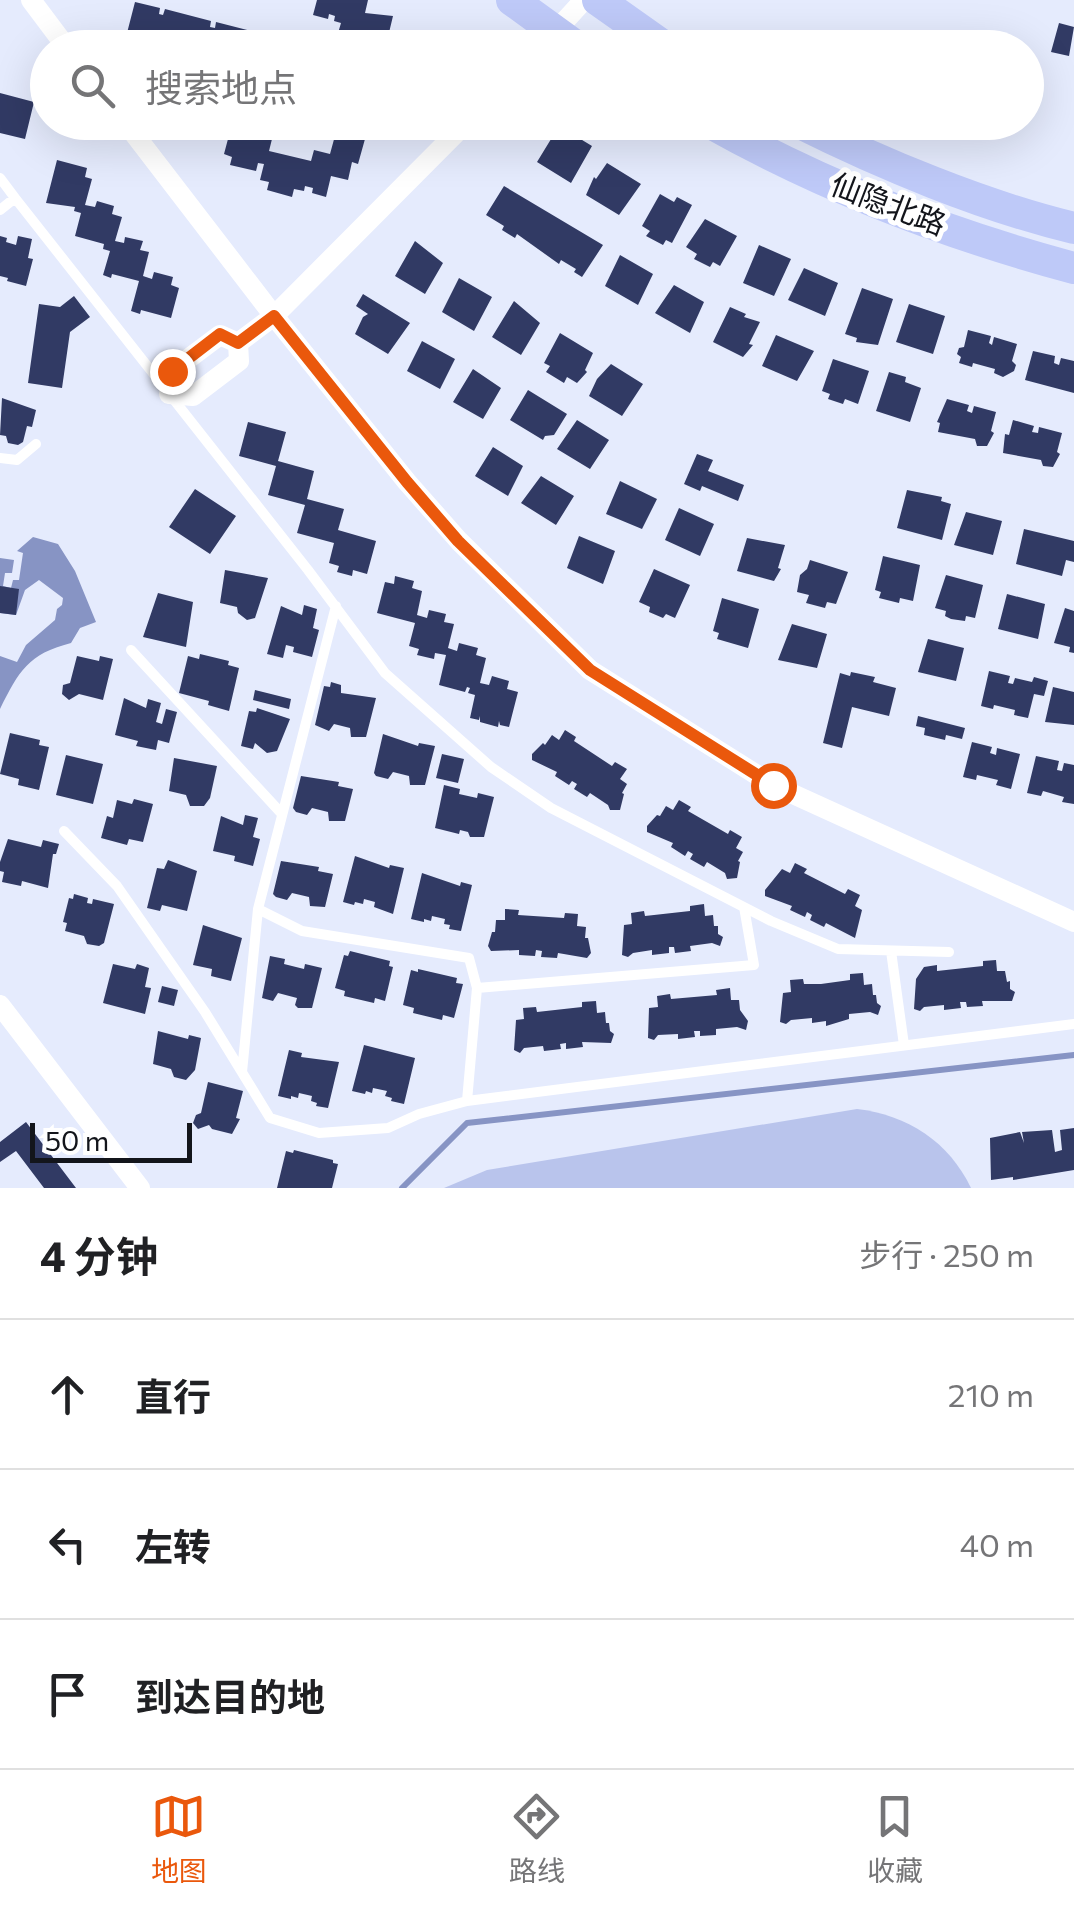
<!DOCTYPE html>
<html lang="zh">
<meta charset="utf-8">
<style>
body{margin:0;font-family:Commissioner,"Noto Sans SC",sans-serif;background:#f6f6f6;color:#202124}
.scale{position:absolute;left:30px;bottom:25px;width:162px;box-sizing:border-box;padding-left:10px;border:5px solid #13151b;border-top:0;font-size:28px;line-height:35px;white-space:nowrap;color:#13151b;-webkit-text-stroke:8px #fff;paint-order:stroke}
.stop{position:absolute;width:30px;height:30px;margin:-22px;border:8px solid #ea580c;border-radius:50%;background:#fff}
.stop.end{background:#ea580c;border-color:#fff;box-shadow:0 2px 10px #0008}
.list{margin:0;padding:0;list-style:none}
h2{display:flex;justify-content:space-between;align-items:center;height:130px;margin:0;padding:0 40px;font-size:42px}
h2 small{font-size:32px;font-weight:400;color:#757577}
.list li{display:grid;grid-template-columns:65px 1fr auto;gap:30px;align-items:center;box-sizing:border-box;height:150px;padding:0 40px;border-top:2px solid #e0e0e0}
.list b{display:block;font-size:38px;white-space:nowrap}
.list em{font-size:32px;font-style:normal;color:#757577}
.icon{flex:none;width:55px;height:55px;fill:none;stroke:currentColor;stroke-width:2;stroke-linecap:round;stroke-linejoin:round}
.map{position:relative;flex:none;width:1074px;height:1188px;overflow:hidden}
.search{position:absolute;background:#fff;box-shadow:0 10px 40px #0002;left:30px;right:30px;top:30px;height:110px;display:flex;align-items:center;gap:25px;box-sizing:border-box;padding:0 35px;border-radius:55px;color:#757577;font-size:38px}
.sheet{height:580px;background:#fff}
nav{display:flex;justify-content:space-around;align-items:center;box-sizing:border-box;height:140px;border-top:2px solid #e0e0e0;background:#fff;font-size:28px;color:#757577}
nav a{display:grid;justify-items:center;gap:5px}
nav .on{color:#ea580c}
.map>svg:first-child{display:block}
</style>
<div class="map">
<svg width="1074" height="1188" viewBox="0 0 1074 1188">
<rect width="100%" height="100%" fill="#e5ebfd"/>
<path fill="#b9c4ec" d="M857 1109C908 1115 949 1142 971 1188H444L487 1170Z"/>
<path fill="#8794c4" d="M33 537 58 544 75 571 96 622 80 628 71 643C28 654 19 671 0 709V656L17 662 26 645 55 620 57 609 62 605 63 598 39 580 25 590 16 615 0 613V558L14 560 12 573H5L3 586 11 588 13 580H19L23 553 17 551Z"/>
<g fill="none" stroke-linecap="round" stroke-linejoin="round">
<path stroke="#8794c4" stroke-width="6" d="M402 1188 467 1123 1074 1055"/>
</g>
<path fill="#313a64" d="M317 0H368L365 13 393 16 387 41 393 40 395 34 408 38 407 42 423 48H360L362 41 336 40 341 23 334 21 335 16 329 14 328 19 313 15Z
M135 2 160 8 159 14 163 15 165 9 211 21 210 27 215 28 216 22 263 34 261 40 268 42 269 36 293 42 292 48 128 46 132 34 127 33Z
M1059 23 1074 27 1069 56 1051 52Z
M0 93 34 102 25 139 0 133Z
M232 124 273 135 269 151 311 161 314 150 330 154 336 132 365 139 358 164 352 162 348 180 331 176 326 197 312 193 313 188 305 186 304 191 294 189 292 197 267 190 269 182 260 180 264 164 258 163 256 171 230 165 232 157 224 154Z
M559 126 592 146 571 183 537 162Z
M57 160 87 168 85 177 92 179 85 205 95 207 97 201 114 206 112 214 122 217 115 241 124 243 125 237 143 241 140 250 149 252 143 276 152 279 154 272 173 277 171 285 179 288 171 318 141 310 140 314 131 311 139 281 112 274 111 278 103 275 110 251 103 249 104 244 75 236 81 213 74 211 75 207 46 203Z
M607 163 641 184 619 215 586 195 594 177 596 179Z
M504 186 603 245 582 277 574 272 576 269 561 260 559 264 517 234 515 238 502 230 504 226 486 215Z
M660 194 674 202 677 197 692 205 672 243 666 240 663 245 646 236 650 231 642 226Z
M705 219 737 236 720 266 713 262 710 267 694 259 697 254 686 247Z
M0 236 7 238 6 242 16 245 18 236 32 239 28 258 33 259 26 286 7 281 8 278 0 276Z
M415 241 443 263 425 294 395 276Z
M759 245 791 259 774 296 743 283Z
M620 255 653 274 638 305 605 286Z
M804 268 838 283 825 316 788 300Z
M459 278 492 297 474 331 442 312Z
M674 285 704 302 690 333 655 313Z
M862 288 893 299 878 345 856 342 857 338 845 334Z
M363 294 410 323 388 354 355 334 363 317 368 314 356 306Z
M74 296 90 317 70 332 62 388 28 383 39 304 60 307Z
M514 301 540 323 521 355 492 337Z
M909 304 945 316 933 354 896 342Z
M730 307 746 314 744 317 760 322 749 344 753 345 743 357 713 342Z
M968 330 991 336 989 343 992 345 994 337 1017 344 1012 361 1016 365 1014 371 1003 377 994 373 995 369 973 363 972 367 959 363 961 357 957 354 959 348 964 347Z
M560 333 593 353 585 370 587 372 577 383 567 377 564 383 546 372 550 366 544 363Z
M776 335 814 351 797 381 762 366Z
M422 341 455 359 440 389 407 371Z
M1033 351 1055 356 1054 363 1059 365 1061 358 1074 361V393L1025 380Z
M833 359 869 371 858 404 845 399 843 404 828 399 830 394 822 391Z
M611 364 643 384 622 416 589 396 597 379Z
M473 369 501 388 483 419 453 402Z
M889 372 906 377 905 382 921 388 910 422 876 411Z
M528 390 567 414 554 435 545 436 543 440 510 420Z
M2 398 36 410 32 427 27 426 23 442 18 445 8 443 6 436 0 435Z
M947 399 969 405 967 411 972 413 974 406 996 412 991 431 994 433 987 446H977L975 439 938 432 940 423 937 422Z
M577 420 609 440 590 469 557 449Z
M1013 420 1034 426 1032 432 1038 433 1039 427 1062 433 1057 452 1060 454 1053 467 1043 466 1041 460 1003 453 1005 434 1009 435Z
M248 422 286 432 278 461 314 471 307 499 344 509 338 530 376 541 367 574 353 570 352 576 337 572 339 566 329 563 334 543 297 533 305 505 268 495 276 466 239 456Z
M493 447 523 466 508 496 475 476Z
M697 454 713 460 708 471 744 485 738 501 702 486 700 491 684 484Z
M541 476 574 496 556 525 521 503Z
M620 481 657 499 642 529 606 514Z
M195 489 236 516 210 554 169 527Z
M907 490 942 497 941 501 951 504 942 540 897 528Z
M679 508 714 524 700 556 665 540Z
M966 512 1002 521 993 555 954 545Z
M1024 529 1074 541V562L1066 560 1062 576 1016 564Z
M579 536 615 551 603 584 567 568Z
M747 538 785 545 778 568 781 569 774 581 737 571Z
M883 556 920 565 913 601 900 598 899 603 879 598 881 592 875 590Z
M810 560 848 572 836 604 827 602 825 608 806 603 809 595 797 592 800 575 807 569Z
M654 569 690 585 675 618 666 614 663 618 649 612 650 607 639 602Z
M225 570 268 578 255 618 247 620 238 613 237 607 220 603Z
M946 575 983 585 975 618 966 616 965 621 951 619 945 616 946 611 935 608Z
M395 576 414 581 412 588 422 591 417 615 427 618 429 610 446 614 444 622 454 624 448 648 457 651 459 643 478 648 476 655 486 658 480 683 489 685 492 676 509 681 507 689 518 692 509 727 500 725 499 721 498 727 480 722V716L479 720 470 718 475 695 468 693 470 688 467 687 465 692 439 685 446 655 435 653 434 659 417 655 419 649 409 646 415 623 377 613 385 582 394 584Z
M0 586 19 589 16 615 0 613Z
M158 593 193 602 186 647 143 637Z
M1007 594 1045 604 1038 639 998 629Z
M722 598 759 609 748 648 717 639 719 633 713 631Z
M304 605 317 609 313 628 319 630 312 657 293 652 294 647 286 645 283 658 267 654 281 606 302 615Z
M1065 608 1074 611V653L1069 652 1070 647 1054 643Z
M792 624 827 634 817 668 778 660Z
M928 639 964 648 956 681 918 672Z
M200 654 229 661 228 665 239 668 229 711 208 705 209 701 179 693 188 656 199 659Z
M77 656 99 661 100 656 113 659 103 700 79 694 69 700 62 694 63 685 70 683Z
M989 671 1010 676 1008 683 1013 684 1015 678 1032 682 1034 677 1048 681 1044 696 1034 694 1028 718 1014 715 1015 710 994 705 993 709 981 706Z
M851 672 875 677 873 682 896 688 889 716 852 707 842 748 823 743 840 673 850 676Z
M331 682 341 685V693L376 698 366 737H351L350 728 334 724 329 731 315 725 324 686 330 687Z
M1053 687 1074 692V725L1045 722Z
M255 690 291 699 289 709 253 700Z
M124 698 146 708 148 699 161 703 156 722 162 724 166 709 177 712 169 743 158 740 156 750 136 746 138 741 115 735Z
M257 708 290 719 277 751 267 753 255 743 253 749 241 746 249 711 256 712Z
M918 716 965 728 962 739 946 735 945 740 924 735 925 728 916 726Z
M565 730 576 737 574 741 612 766 615 762 627 769 620 779 627 784 622 793 624 794 620 810H610L608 805 590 793 587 797 574 789 577 784 572 781 569 785 555 776 557 772 532 760V754L543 743 545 745 552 735 559 740Z
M10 733 40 740 39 745 49 747 39 790 18 785 19 779 0 774Z
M383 734 418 746 419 743 435 746 425 785H410L409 776 393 772 388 779 376 776 374 773Z
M972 742 992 747 990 753 996 755 997 748 1020 754 1011 789 996 785 998 780 977 775 976 780 963 777Z
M442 754 464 759 458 783 436 778Z
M66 755 103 764 93 804 56 795Z
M1036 756 1059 761 1057 770 1062 771 1064 763 1074 765V804L1062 802 1064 797 1043 791 1041 796 1027 793Z
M174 758 217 766 210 798 204 806H190L186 795 169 791Z
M301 776 339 782 338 786 353 789 345 821H329L328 812 312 808 307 815 296 812 293 808Z
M444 785 460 789 459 794 477 798 478 793 494 797 484 837H470L468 832 460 830 459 834 435 828Z
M134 799 153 804 143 842 129 839 127 845 101 838 107 816 113 818 117 800 132 804Z
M679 800 691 807 688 811 728 834 730 830 742 837 736 848 743 852 738 861 740 862 737 878 727 879 725 873 707 862 704 867 690 859 693 854 688 851 685 856 671 847 673 843 647 832V826L657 815 660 816 666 806 673 810Z
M245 815 258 818 253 837 260 839 253 866 234 861 235 856 213 851 221 816 243 825Z
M8 839 41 847 43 840 59 844 56 854H53L48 888 22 881 21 886 2 882 4 872 0 871V862Z
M355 856 389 868 390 865 404 868 393 914 374 907 375 902 364 899 363 904 355 902 354 905 343 902Z
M168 860 197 871 187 911 162 905 160 911 147 908 157 868 164 869Z
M281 861 319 867 318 871 333 874 325 907 310 906 309 897 292 893 287 900 276 897 273 894Z
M795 863 807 869 804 873 845 894 848 889 860 895 855 906 862 910 855 938 826 923 824 927 810 920 812 915 807 912 805 917 790 910 792 906 765 896V890L782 869 790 873Z
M422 873 460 886 461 882 472 885 461 931 449 929 450 925 444 924 445 919 432 916 431 921 424 919V922L411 919Z
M74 894 88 898 87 903 92 904 93 899 114 904 104 943 99 946 87 944 84 936 65 931 67 923 63 922 69 898 73 899Z
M704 904 705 916 713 915 714 926H718V934L723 937 720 946 712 943 690 946 691 951 675 953 674 947H669V953L652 955V950L633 953 628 957 622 955 624 925 632 924 631 913 644 911 645 916 690 911V906Z
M505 909 519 910 518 915 564 918 565 913 578 914 577 926 586 927 585 938H588L591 953 587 958 558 953 557 958 541 957 542 951 536 950 535 956 519 955V950L491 951 488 946 492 932H495L496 920H505Z
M203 925 242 938 231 981 211 976 212 969 193 965Z
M350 951 390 961 389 966 393 967 385 1001 375 998 374 1003 344 996 345 991 335 988 344 955 348 956Z
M270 956 285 959 284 964 304 969 305 964 322 968 312 1008H298L295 1005 297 998 278 993 273 1001 262 998Z
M996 960 997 971H1005L1007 982 1010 981V989L1015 992 1012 1001H982L983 1006 967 1007 966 1002H960L961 1008 944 1010V1005L924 1007 920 1011 914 1009 916 979 924 967 937 965V971L983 966V961Z
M113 964 135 969 137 964 149 968 145 987 151 988 145 1014 103 1003Z
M418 969 457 978 456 983 463 984 454 1018 443 1015 442 1020 413 1013 414 1008 403 1005 411 970 418 972Z
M863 973 864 985 872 984 873 995H876L877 1003 881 1006 878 1015 870 1012 849 1014V1019L826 1026V1021L812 1023V1018L791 1020 786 1024 780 1022 783 993 791 992 790 980 803 979 804 984H821L850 980V974Z
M162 986 178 990 174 1006 158 1002Z
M730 988 731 1000H739L740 1010 748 1021 746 1030 737 1027 716 1029V1035L700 1036V1031H694L695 1037 678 1039V1034L658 1035 654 1040 648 1038 649 1008 658 1007 657 996 670 994 671 999 717 995 716 990Z
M596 1001 597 1013 605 1012 606 1023H609L610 1031 614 1034 611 1043 582 1042 583 1047 566 1049V1043L560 1044 561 1049 544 1051 543 1046 524 1048 520 1053 514 1050 516 1020 524 1019 523 1008 536 1007 537 1012 582 1007V1002Z
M158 1031 188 1039 189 1035 201 1038 195 1070 186 1080 174 1077 171 1069 153 1064Z
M364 1045 415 1058 404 1104 391 1101 392 1098 385 1096 387 1091 373 1088 372 1093 366 1091 365 1094 352 1091Z
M289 1050 302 1053 301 1057 339 1062 328 1108 316 1106 317 1103 311 1101 312 1096 299 1093 298 1098 291 1096V1099L278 1096Z
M208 1082 243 1091 236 1118 240 1119 232 1134 212 1129 209 1125 198 1129 193 1123 196 1115 201 1113Z
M26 1122 76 1188H44L16 1151 0 1162V1142Z
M1074 1128V1170L1013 1180V1177L991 1180 990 1138 1020 1132 1024 1143 1022 1132 1052 1130 1055 1152 1062 1150 1060 1130Z
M294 1150 333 1160V1163L338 1164 332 1188H277L286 1151 293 1153Z"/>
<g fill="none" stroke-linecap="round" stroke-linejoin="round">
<path stroke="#fff" stroke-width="10" d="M0 178 15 198
M0 210 15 198 308 570 385 673 491 767 551 808 771 921 838 949 949 952
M0 458 17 460 36 444
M336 606 258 909 302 931 469 958 477 988 754 965 744 907
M131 650 282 814
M64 831 117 886 205 1012 270 1118 319 1133 388 1128 419 1114 467 1101 1074 1024
M891 951 904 1045
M242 1072 258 909
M467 1101 477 988"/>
<path stroke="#fff" stroke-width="20" d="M31 0 67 48
M540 48 584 0
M125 122 274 316 238 343
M467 122 274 316 407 482 459 541 590 670 773 785 1074 922
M220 335 238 343 239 361 193 396 169 394 172 371Z
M0 1005 140 1188"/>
<path stroke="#bec9f8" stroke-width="32" d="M512 0 578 48
M598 0 666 48
M709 122C823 186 947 234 1074 268
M798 122C882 164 983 206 1074 228"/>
</g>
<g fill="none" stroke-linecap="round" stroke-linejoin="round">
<path stroke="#ea580c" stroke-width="12" d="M172 371 220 334 238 343 274 316 407 482 458 541 590 670 773 785"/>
</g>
<g text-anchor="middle" stroke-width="10" stroke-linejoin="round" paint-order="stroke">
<g font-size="30" fill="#13151b" stroke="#fff">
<text transform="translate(888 205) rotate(21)" y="10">仙隐北路</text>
</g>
</g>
</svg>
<div class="scale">50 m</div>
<div class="stop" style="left:773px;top:785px"></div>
<div class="stop end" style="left:172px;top:371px"></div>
<div class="search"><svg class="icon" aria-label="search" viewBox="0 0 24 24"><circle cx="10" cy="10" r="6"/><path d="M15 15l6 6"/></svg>搜索地点</div>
</div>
<section class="sheet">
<h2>4 分钟<small>步行 · 250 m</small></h2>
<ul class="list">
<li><svg class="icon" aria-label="ahead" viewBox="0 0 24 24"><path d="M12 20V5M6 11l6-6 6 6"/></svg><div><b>直行</b></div><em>210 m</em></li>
<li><svg class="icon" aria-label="left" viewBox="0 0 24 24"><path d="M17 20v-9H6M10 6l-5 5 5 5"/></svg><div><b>左转</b></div><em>40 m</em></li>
<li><svg class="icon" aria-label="arrive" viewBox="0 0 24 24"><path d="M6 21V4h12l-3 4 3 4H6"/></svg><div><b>到达目的地</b></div></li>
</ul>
</section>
<nav>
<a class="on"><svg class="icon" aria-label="map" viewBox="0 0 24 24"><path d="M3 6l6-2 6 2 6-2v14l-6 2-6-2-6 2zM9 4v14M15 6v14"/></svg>地图</a>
<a><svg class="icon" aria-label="directions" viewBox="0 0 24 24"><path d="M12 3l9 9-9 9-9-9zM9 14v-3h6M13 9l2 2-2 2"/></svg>路线</a>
<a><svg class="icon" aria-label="saved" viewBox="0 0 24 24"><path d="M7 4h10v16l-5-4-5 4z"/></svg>收藏</a>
</nav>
